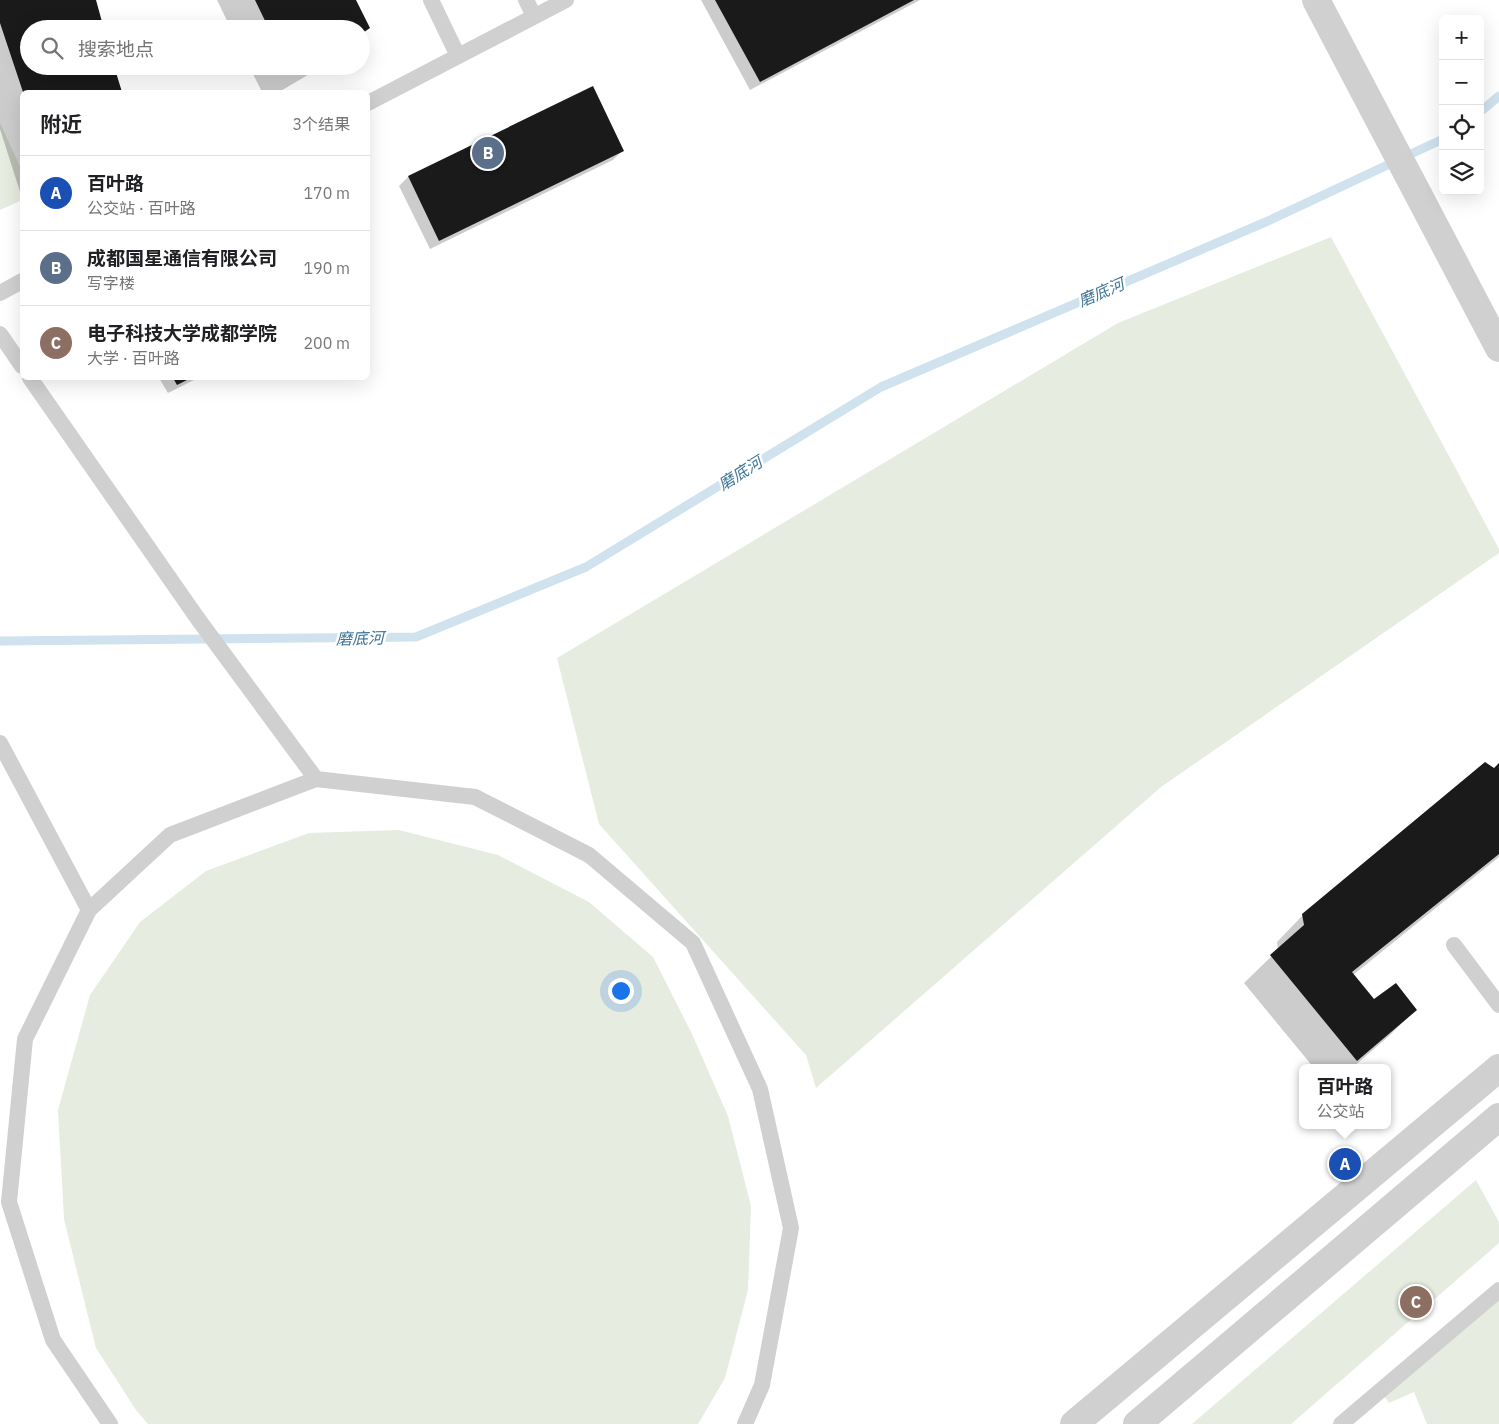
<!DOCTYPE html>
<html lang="zh">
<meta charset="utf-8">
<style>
body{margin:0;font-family:"IBM Plex Sans","Noto Sans SC",sans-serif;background:#f6f6f6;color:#202124}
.controls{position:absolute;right:15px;top:15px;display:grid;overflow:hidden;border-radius:8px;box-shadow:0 5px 20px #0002}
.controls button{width:45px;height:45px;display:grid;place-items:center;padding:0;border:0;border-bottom:1px solid #e0e0e0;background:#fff;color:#202124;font:25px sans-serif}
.you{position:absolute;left:620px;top:990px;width:18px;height:18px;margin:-12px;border:4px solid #fff;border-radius:50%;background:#1a73e8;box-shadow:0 0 0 8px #1a73e833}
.badge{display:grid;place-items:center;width:32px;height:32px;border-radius:50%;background:#ea580c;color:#fff;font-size:16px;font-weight:700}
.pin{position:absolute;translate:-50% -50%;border:2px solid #fff;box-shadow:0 1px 5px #0006}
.popup{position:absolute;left:1299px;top:1064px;width:92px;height:65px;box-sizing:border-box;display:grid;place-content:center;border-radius:8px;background:#fff;filter:drop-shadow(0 1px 4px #0005);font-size:16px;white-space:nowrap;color:#757577}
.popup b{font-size:19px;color:#202124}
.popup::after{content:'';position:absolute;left:50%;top:100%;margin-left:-10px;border:10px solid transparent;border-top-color:#fff}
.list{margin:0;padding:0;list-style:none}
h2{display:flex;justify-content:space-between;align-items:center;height:65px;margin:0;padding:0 20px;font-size:21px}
h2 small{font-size:16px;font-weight:400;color:#757577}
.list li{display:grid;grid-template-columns:32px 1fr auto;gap:15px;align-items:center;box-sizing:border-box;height:75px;padding:0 20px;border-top:1px solid #e0e0e0}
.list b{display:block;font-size:19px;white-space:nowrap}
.list p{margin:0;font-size:16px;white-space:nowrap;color:#757577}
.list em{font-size:16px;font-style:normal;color:#757577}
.icon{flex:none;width:28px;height:28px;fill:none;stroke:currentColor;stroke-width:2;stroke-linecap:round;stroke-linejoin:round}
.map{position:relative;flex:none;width:1499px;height:1424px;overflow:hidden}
.search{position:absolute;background:#fff;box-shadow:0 5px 20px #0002;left:20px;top:20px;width:350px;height:55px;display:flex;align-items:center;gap:12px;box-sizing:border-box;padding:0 18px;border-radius:28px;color:#757577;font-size:19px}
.panel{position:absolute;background:#fff;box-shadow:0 5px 20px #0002;left:20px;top:90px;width:350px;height:290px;border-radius:8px}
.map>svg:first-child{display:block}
</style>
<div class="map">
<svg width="1499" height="1424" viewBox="0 0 1499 1424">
<rect width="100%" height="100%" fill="#fff"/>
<path fill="#e6ecdf" d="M0 123 22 171V200L0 210Z
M1331 237 1499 549V553L1161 787 816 1088 806 1055 599 824 557 658 1118 323Z
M399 830 498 855 589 902 653 957 692 1034 728 1116 751 1206 748 1290 725 1378 698 1424H148L136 1410 96 1348 64 1219 58 1110 90 995 140 922 206 871 309 833Z
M1476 1180 1499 1222V1243L1291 1424H1192Z
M1499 1294V1424H1427L1414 1392 1389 1403 1380 1390Z"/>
<path fill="#0003" d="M0 0H95L29 29V66H113L120 92H22V198L0 129Z
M217 0H354L369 28 361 36V29H231Z
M701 0H920L750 90Z
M249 66H323L279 92H262Z
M593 88 622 151 613 160 430 249 399 186 408 177Z
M159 378H198L168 393Z
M1499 765V857L1353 975 1374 1000 1415 1010 1389 1036 1352 1068H1314L1244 983 1278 950 1277 942 1303 915Z"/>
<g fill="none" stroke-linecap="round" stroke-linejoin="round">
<path stroke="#cfe2ee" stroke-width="9" d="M1480 112 1499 96
M0 641 416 637 586 567 881 387 1268 221 1443 139"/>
</g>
<path fill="#1a1a1a" d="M0 0H96L104 29H29V66H114L122 92H23L0 23Z
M255 0H356L370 28 361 34V29H269Z
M715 0H914L760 82Z
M287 66H307L292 75Z
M593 86 624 151 439 241 408 176Z
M173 378H191L177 385Z
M1485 762 1494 768 1499 763V854L1352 972 1374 999 1396 983 1417 1010 1357 1061 1270 955 1304 925 1302 914Z"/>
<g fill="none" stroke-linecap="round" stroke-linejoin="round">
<path stroke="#d0d0d0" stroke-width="16" d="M431 0 458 56
M526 0 534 16
M368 103 566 0
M0 293 22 281
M0 334 22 366
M30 378 198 619 316 779
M0 743 89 910
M1454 945 1499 1005
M110 1424 53 1340 9 1202 25 1039 89 910 170 835 316 779 475 797 589 855 693 943 760 1089 791 1228 762 1385 745 1424
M1341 1424 1499 1290"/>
<path stroke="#d0d0d0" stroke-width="28" d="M1316 0 1499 348"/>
<path stroke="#d0d0d0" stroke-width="28" d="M1074 1424 1499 1068
M1137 1424 1499 1117"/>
</g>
<g text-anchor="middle" stroke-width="5" stroke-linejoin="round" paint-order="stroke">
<g font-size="16" font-style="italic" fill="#3f7597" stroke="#fff">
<text transform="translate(1101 292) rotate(-23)" y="6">磨底河</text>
<text transform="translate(740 473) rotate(-32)" y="6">磨底河</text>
<text transform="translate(360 638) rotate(-1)" y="6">磨底河</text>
</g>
</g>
</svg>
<div class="controls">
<button>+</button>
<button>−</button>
<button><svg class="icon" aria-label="locate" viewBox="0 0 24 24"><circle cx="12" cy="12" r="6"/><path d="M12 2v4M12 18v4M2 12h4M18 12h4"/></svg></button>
<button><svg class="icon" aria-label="layers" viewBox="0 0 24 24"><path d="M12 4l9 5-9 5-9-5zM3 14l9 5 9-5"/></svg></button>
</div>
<div class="you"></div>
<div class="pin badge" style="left:1345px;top:1164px;background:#1a4fb4">A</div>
<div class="popup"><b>百叶路</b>公交站</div>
<div class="pin badge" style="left:488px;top:153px;background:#5c6f8a">B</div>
<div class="pin badge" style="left:1416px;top:1302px;background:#8d6e63">C</div>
<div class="search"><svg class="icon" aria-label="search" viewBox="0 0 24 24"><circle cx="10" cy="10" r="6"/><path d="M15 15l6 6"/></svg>搜索地点</div>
<section class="panel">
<h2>附近<small>3个结果</small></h2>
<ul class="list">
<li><span class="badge" style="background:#1a4fb4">A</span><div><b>百叶路</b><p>公交站 · 百叶路</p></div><em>170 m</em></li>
<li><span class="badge" style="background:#5c6f8a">B</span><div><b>成都国星通信有限公司</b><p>写字楼</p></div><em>190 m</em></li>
<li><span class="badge" style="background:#8d6e63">C</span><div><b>电子科技大学成都学院</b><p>大学 · 百叶路</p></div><em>200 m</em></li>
</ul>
</section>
</div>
